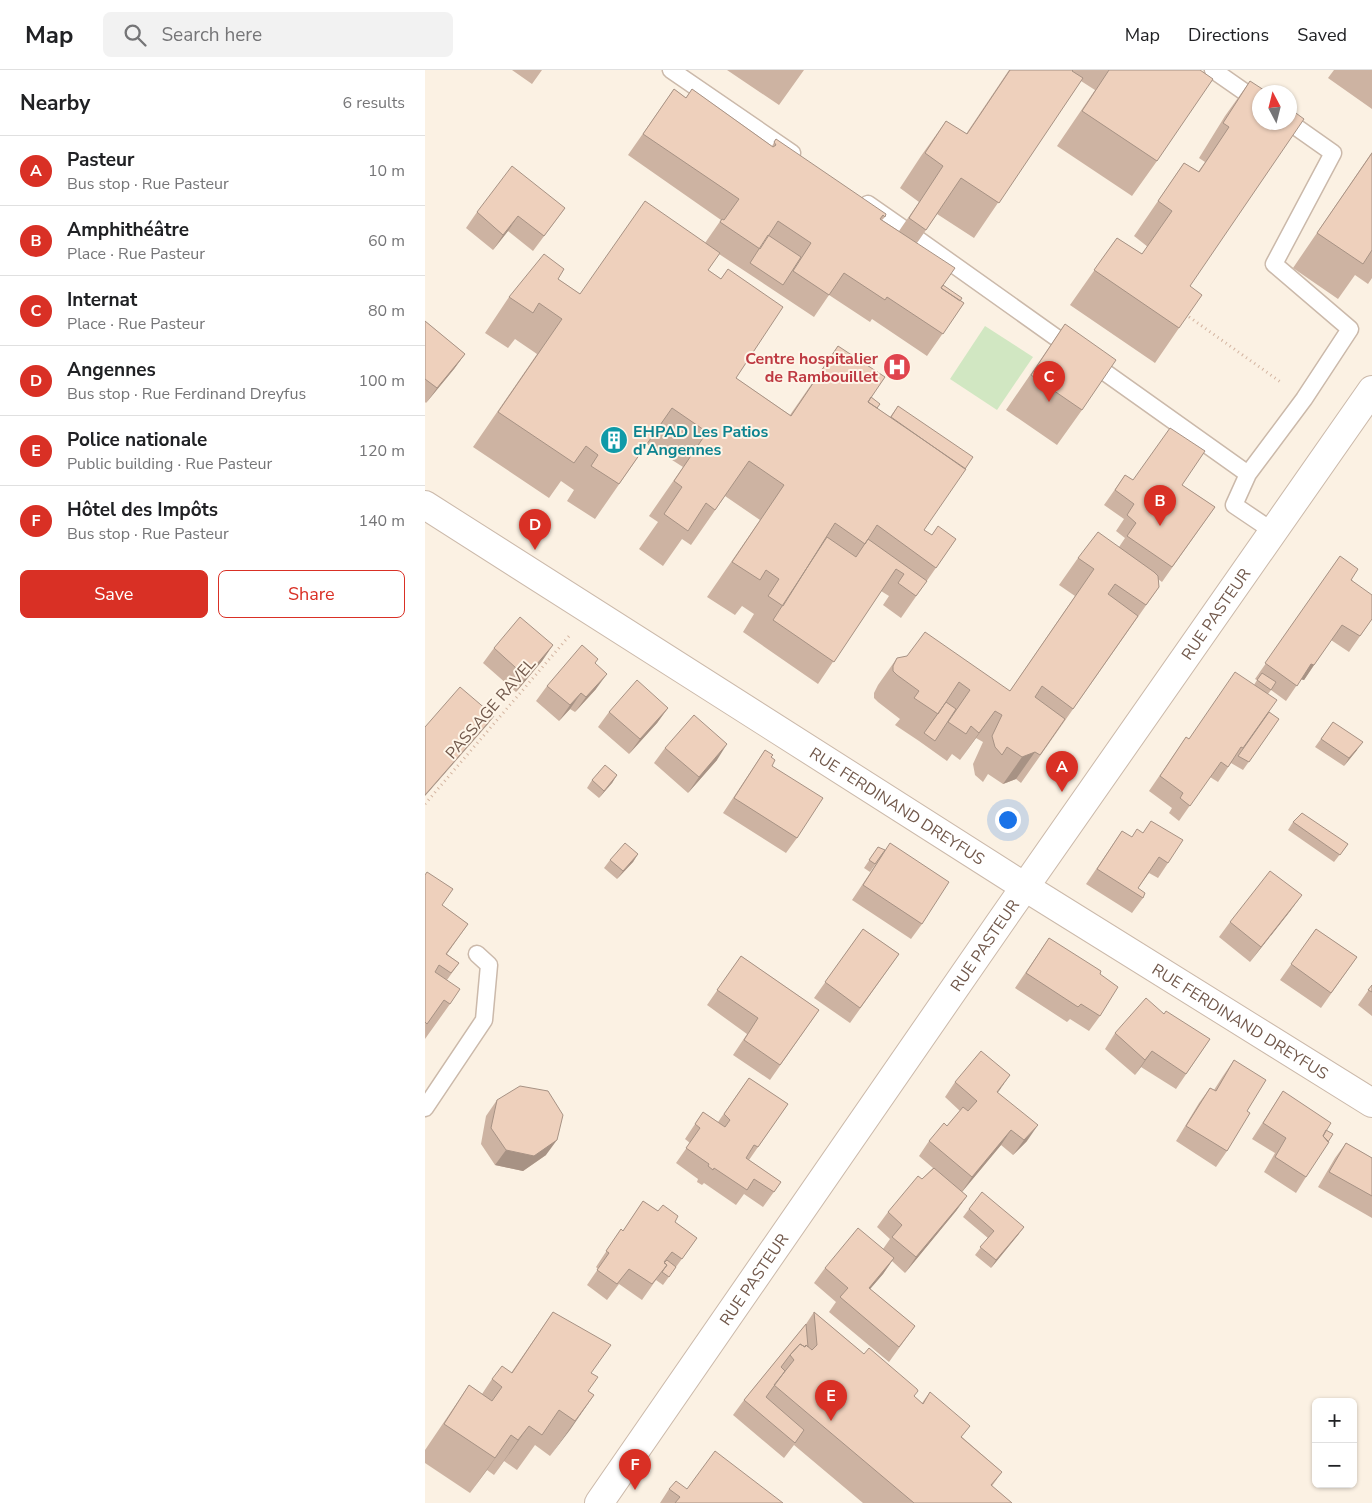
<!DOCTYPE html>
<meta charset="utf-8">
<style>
body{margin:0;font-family:"Nunito Sans",sans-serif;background:#f2f2f2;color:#202124}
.controls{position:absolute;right:15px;bottom:15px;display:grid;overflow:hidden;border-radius:8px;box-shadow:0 1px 4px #0004}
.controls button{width:45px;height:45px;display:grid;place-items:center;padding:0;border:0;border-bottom:1px solid #e0e0e0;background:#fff;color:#202124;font:25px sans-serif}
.compass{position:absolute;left:827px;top:15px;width:45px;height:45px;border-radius:50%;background:#fff;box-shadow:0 1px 4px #0004;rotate:353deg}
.you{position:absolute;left:582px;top:749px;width:18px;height:18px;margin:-12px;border:4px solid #fff;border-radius:50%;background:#1a73e8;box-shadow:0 0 0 8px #1a73e833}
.badge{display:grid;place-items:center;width:32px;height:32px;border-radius:50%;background:#d93025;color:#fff;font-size:16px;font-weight:700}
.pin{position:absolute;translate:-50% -41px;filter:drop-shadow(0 1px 2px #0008)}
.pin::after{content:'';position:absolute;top:26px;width:18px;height:15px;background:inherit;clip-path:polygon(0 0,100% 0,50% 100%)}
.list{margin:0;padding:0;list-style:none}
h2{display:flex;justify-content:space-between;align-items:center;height:65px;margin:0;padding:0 20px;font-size:21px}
h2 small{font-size:16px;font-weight:400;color:#757577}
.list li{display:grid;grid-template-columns:32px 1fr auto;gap:15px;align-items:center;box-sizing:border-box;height:70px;padding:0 20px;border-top:1px solid #e0e0e0}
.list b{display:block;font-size:19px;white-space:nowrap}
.list p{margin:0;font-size:16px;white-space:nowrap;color:#757577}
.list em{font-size:16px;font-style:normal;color:#757577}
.actions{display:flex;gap:10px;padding:15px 20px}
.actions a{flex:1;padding:11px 0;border:1px solid #d93025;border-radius:8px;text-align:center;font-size:18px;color:#d93025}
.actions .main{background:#d93025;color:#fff}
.icon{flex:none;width:28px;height:28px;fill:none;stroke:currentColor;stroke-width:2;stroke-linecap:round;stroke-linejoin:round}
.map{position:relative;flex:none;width:947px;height:1433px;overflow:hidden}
header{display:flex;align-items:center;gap:30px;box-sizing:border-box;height:70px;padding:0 25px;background:#fff;border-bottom:1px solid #e0e0e0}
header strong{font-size:24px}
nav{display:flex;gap:28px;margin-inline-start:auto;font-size:18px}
.search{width:350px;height:45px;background:#f2f2f2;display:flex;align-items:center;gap:12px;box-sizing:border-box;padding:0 18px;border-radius:8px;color:#757577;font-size:19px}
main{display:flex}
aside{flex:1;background:#fff}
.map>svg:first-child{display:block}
</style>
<header>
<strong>Map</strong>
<div class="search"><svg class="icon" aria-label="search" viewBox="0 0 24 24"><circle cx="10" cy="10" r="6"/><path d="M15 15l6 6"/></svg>Search here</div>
<nav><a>Map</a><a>Directions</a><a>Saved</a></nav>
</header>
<main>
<aside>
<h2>Nearby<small>6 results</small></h2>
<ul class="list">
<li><span class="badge">A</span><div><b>Pasteur</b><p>Bus stop · Rue Pasteur</p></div><em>10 m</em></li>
<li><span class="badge">B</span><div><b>Amphithéâtre</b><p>Place · Rue Pasteur</p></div><em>60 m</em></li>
<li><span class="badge">C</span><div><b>Internat</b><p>Place · Rue Pasteur</p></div><em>80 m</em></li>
<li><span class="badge">D</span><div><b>Angennes</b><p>Bus stop · Rue Ferdinand Dreyfus</p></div><em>100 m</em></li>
<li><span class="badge">E</span><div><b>Police nationale</b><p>Public building · Rue Pasteur</p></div><em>120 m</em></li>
<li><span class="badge">F</span><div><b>Hôtel des Impôts</b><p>Bus stop · Rue Pasteur</p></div><em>140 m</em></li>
</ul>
<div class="actions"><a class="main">Save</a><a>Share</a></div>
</aside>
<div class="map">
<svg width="947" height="1433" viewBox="0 0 947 1433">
<rect width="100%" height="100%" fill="#fbf1e3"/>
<path fill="#d1e7c2" d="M560 256 608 287 572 340 525 309Z"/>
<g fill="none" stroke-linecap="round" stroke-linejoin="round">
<g stroke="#cbb9aa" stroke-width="19">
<path id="service" d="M246 0 367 83
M788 0 834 32
M443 134 476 157
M494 170 823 404 879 329 925 259 849 194 908 83 864 52
M823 404 809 435 849 462
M0 1038 59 950 64 895 52 884"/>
</g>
<g stroke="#cbb9aa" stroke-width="30">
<g id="minor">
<path id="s1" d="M174 1433 574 854 947 320"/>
</g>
</g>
<g stroke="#cbb9aa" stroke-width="30">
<g id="tertiary">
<path id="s2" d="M0 435 600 817 947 1033"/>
</g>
</g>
<path stroke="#d3b4a0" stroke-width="3" stroke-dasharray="1 4" stroke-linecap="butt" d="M760 244 857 313
M0 734 145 565"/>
<use href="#service" stroke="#fff" stroke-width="16"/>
<use href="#minor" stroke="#fff" stroke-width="28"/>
<use href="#tertiary" stroke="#fff" stroke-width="28"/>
</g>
<path fill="#cdb3a2" d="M87 0H117L107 14Z
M302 0H379L354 35Z
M584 0H775L732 91 707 126 632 76 670 20 656 11 549 168 512 144 492 173 518 215 539 233 502 286 447 249 445 252 404 225 389 247 294 184 283 200 296 209 303 199 311 308 365 345 413 276 452 338 465 347 473 336 499 460 507 465 531 469 476 548 458 535 464 526 456 521 393 614 318 562 329 544 317 536 310 545 282 527 335 450 300 426 266 475 257 469 238 496 214 479 233 452 224 446 258 397 222 374 170 449 142 431 149 420 136 411 124 428 48 377 112 284 90 269 83 278 60 263 84 227 133 209 155 224 280 173 296 150 203 85 249 19 261 28 267 19 347 76 351 69 460 147 457 150 474 161 494 132 475 118 496 86 521 51 541 64Z
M909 0H947V39L903 8Z
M825 11 765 216 754 258 730 293 645 235 692 168 717 184 723 177 709 166 759 93 773 102 780 92 774 88 800 46Z
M947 82V208L943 214 930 205 913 229 868 198Z
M140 138 108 181 83 161 68 180 41 158 52 142Z
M0 251 40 284 29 299 1 333 0 332Z
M640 254 657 340 632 375 581 340Z
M700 405 708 410 757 415 790 437 737 512 733 509 734 517 596 713 591 709 578 714 563 704 558 712 550 705 548 694 558 672 551 668 535 690 527 684 522 691 494 671 470 655 475 649 453 632 449 628V623L453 615 472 588 585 621 650 526 634 515 653 488 694 477 700 468 691 461 699 449 679 435Z
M915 486 947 549 924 582 906 570 879 610 876 609 861 631 846 620 843 624 844 642 854 649 818 700 806 693 793 712 785 707 754 751 744 743 747 738 724 721 761 667 764 669 829 615 832 610 830 609Z
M128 575 117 591 91 622 58 593 69 578Z
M171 593V619L150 642 145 639 134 651 111 631 122 616Z
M243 638 232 653 204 684 173 657 184 642Z
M908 652 932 680 919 696 890 677Z
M240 678 292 690 263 723 229 693Z
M340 680 346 687 347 696 372 768 361 783 298 743Z
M192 705 187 713 174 728 162 718 167 710Z
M868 752 923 774 909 792 863 760Z
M697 761 743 793 733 808 724 803 713 818 718 828 707 843 661 814Z
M453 777 497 854 486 869 427 830 455 788 445 802 439 798Z
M213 784 208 792 192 809 179 798 185 790Z
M0 805 17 835 43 854 22 884 34 893 22 910 25 934 0 969Z
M866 840 825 892 794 867 805 852Z
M438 859 474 884 425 953 389 928Z
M891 859 932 887 896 938 855 910Z
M624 868 675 904V946L664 961 645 949 642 952 590 918Z
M316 886 394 940 345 1010 308 985 322 964 282 935Z
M947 915V946L933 935Z
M739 944 785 969 751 1019 716 997 710 1005 680 979 690 963Z
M809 990 822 1041 802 1081 791 1097 751 1071 774 1033 785 1018 789 1020 798 1006Z
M324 1008 363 1034 324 1090 356 1112 338 1137 319 1124 311 1135 279 1113 277 1115 272 1112 273 1109 251 1093 265 1073 260 1069 278 1042 293 1052Z
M530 1012 573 1023 602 1071 588 1085 576 1075 537 1122 542 1126 531 1141 480 1203 467 1191 458 1204 445 1219 490 1256 464 1292 404 1242 411 1232 389 1213 400 1198 458 1179 465 1169 452 1157 463 1142 508 1098 494 1086 504 1071 522 1056 535 1041 520 1027Z
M858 1021 901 1060 881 1107 871 1123 839 1102 850 1083 827 1069Z
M72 1030 121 1085 98 1101 70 1095 56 1074 61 1046Z
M921 1073 947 1088V1148L893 1117 910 1088Z
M218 1131 233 1141 250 1152 272 1168 238 1215 231 1210 217 1230 194 1214 182 1230 162 1215 173 1199 171 1197 196 1159 198 1161Z
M544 1139 599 1157 593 1165 566 1198 550 1185 563 1168 538 1147Z
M128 1242 166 1303 163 1321 169 1325 125 1386 110 1375 92 1400 79 1391 69 1405 62 1400 45 1423 0 1393V1380L44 1315 57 1324 67 1309 86 1303Z
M389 1242 497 1333 505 1322 537 1367 577 1402 567 1416 587 1433H438L369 1375 359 1388 308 1345 319 1330 381 1254Z
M244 1419H262L358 1433H235Z"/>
<path fill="#a79284" d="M93 146 83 161 68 180 78 165Z
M40 284 29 299 1 333 12 318Z
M128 575 117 591 91 622 101 607Z
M886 594 889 595 879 610 875 609Z
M182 604 171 619 150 642 161 627Z
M156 623 145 639 134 651 145 635Z
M243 638 232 653 204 684 215 669Z
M570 641 551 668 535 690 554 663Z
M69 646 63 654 0 726V725Z
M938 672 932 680 919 696 924 688Z
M302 674 292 690 263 723 274 707Z
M610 682 591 709 578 714 597 687Z
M192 705 187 713 174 728 179 721Z
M213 784 208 792 192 809 198 801Z
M877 825 866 840 825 892 836 877Z
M727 981 716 997 710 1005 720 990Z
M585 1005 574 1021 561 1037 572 1022Z
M613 1055 602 1071 588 1085 599 1070Z
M586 1060 576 1075 536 1123 547 1107Z
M132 1070 121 1085 98 1101 70 1095 81 1080Z
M542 1126 531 1141 480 1203 491 1187Z
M599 1157 593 1165 566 1198 571 1190Z
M469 1188 458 1204 433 1233 444 1218Z
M169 1325 145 1360 125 1386 150 1351Z
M104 1356 69 1405 93 1370Z
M86 1365 62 1400 45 1423 70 1388Z"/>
<path fill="#eed0bc" stroke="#a79284" d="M585 0H648L647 1 658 8 574 133 536 108 501 160 484 148 518 96 500 83 521 51 542 64Z
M684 0H775L788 9 732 91 657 41Z
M825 11 842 22H834V52H864V38L879 49 765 216 777 225 754 258 669 200 692 168 717 184 747 141 733 131 759 93 774 102 804 57 798 53Z
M249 19 261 28 267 19 348 77 351 75 349 72 351 69 461 144 460 147 458 145 455 149 530 198 516 218 539 233 518 264 462 227 460 230 419 203 404 225 368 201 386 173 353 151 335 179 295 152 297 149 299 150 314 129 218 64Z
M947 83V180L938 194 892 163Z
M87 96 140 138 119 166 93 146 78 165 52 142Z
M220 131 295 183 283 200 296 209 303 199 358 237 311 308 366 346 413 276 460 307 443 332 541 399 499 460 507 465 513 456 531 469 511 498 452 455 440 474 410 453 358 536 343 526 354 509 341 500 335 510 307 492 359 415 324 391 290 440 281 433 263 461 239 444 257 417 249 411 282 362 247 338 194 414 166 396 173 385 161 376 149 393 73 342 137 249 114 233 108 243 84 227 119 184 139 199 133 209 155 224Z
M343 165 376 187 358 215 325 193Z
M518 215 537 228 535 231 516 218Z
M0 251 40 284 12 318 0 309Z
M640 254 691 290 657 340 606 305Z
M446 327 455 334 452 338 443 332Z
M473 336 548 387 540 399 466 347Z
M745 358 780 381 757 415 790 437 747 497 702 466 711 453 702 445 709 434 690 420 700 405 708 410Z
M673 462 729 502 733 506 734 517 721 535 690 514 683 524 713 546 648 639 617 616 610 627 640 649 615 685 610 682 597 687 582 677 577 685 570 677 567 666 577 645 570 641 554 663 546 656 541 664 523 652 545 620 534 612 513 644 489 628 494 621 472 605 468 601V596L472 588 482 586 500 562 585 621 669 499 653 488Z
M402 467 431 487 443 469 502 511 491 526 473 513 479 504 471 499 409 592 348 550Z
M915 486 933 499 926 510 947 525V549L935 566 917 555 889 595 886 594 872 616 840 593Z
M95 547 128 575 101 607 69 578Z
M157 575 173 589 170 593 182 604 161 627 156 623 145 635 122 616Z
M810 602 852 630 818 678 816 677 803 697 796 692 765 736 755 728 758 723 735 706 761 667 764 669Z
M837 603 851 612 846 620 832 610Z
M212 610 243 638 215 669 184 642Z
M35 617 69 646 0 725V657Z
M521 632 531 639 510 671 499 663Z
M844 642 854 649 824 692 813 686Z
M269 645 302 674 274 707 240 678Z
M908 652 938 672 924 688 896 669Z
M340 680 348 685 346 687 350 690 347 696 398 728 372 768 309 728Z
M180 695 192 705 179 721 167 710Z
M877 743 923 774 915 785 868 752Z
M726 751 758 770 743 793 734 787 713 818 720 823 718 828 672 799 697 761 707 767 712 759 718 763Z
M200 773 213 784 198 801 185 790Z
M465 773 524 812 497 854 438 815Z
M453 777 460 780 450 794 444 790Z
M845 801 877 825 836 877 805 852Z
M2 802 28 819 17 835 43 854 21 884 34 893 26 903 14 895 10 902 35 919 25 934 19 930 2 954 0 952V805Z
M438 859 474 884 435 938 400 912Z
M891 859 932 887 906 923 866 894Z
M624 868 676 901 675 904 693 917 675 946 656 934 653 937 601 903Z
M316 886 394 940 355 995 319 970 333 948 292 920Z
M947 915V922L943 920Z
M721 928 739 944 741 941 785 969 761 1004 727 981 720 990 690 963Z
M556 981 585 1005 572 1022 613 1055 599 1070 586 1060 547 1107 504 1071 519 1053 522 1056 538 1037 543 1041 552 1031 530 1012Z
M809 990 841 1010 822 1041 825 1043 802 1081 761 1056 785 1018 791 1021Z
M324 1008 363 1034 333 1077 329 1075 321 1088 356 1112 349 1122 329 1109 322 1120 289 1098 288 1100 283 1096 284 1094 261 1078 275 1058 270 1054 278 1042 300 1057 305 1050 299 1044Z
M95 1016 123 1021 138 1045 132 1070 109 1086 81 1080 66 1058 72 1030Z
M858 1021 906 1053 898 1066 904 1072 881 1107 850 1087 861 1068 838 1053Z
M901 1060 908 1064 903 1072 898 1066Z
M921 1073 947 1088V1126L904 1102Z
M509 1098 542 1126 491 1187 467 1167 477 1155 463 1142 493 1106 497 1109Z
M557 1122 599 1157 571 1190 555 1177 569 1161 544 1139Z
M218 1131 233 1141 238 1135 253 1146 250 1152 272 1168 257 1189 247 1182 239 1192 242 1195 227 1214 204 1199 192 1214 172 1200 184 1183 181 1181 196 1159 198 1161Z
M433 1158 469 1188 444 1218 490 1256 474 1277 415 1227 423 1218 400 1198Z
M242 1190 251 1197 244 1207 237 1202 242 1195 239 1193Z
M128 1242 186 1275 166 1303 173 1307 163 1321 169 1325 150 1351 134 1340 117 1365 104 1356 93 1370 86 1365 70 1388 19 1354 44 1315 67 1331 77 1317 67 1309 77 1296 87 1303Z
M389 1242 439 1284 444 1278 492 1319 493 1321 489 1326 498 1334 505 1322 545 1356 536 1367 577 1402 566 1415 587 1433H489L349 1315 369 1290 365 1285 375 1274 380 1277 381 1275 387 1280 392 1275Z
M381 1254 383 1277 381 1275 380 1277 375 1274 365 1285 356 1297 360 1301 341 1327 379 1360 370 1373 319 1330Z
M290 1381 358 1433H250L255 1427 244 1419 251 1411 262 1419Z"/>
<defs>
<g id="hospital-disc" transform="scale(1.4375)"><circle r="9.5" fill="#e0444e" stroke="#fef5e8"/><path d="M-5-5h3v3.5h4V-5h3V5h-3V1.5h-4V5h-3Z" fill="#fff"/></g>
<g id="building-disc" transform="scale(1.4375)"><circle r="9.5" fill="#0f9aa8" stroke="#fef5e8"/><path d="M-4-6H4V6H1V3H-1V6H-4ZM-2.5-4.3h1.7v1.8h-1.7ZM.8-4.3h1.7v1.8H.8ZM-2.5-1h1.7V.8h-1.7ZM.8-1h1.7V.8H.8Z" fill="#fff"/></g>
</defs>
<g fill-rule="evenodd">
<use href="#hospital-disc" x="472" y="297"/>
<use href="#building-disc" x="189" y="370"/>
</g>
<g text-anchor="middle" stroke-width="4" stroke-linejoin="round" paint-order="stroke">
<g font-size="16" font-weight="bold" fill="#be3a42" stroke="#fef5e8" text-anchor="end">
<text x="453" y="294">Centre hospitalier<tspan x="453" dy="18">de Rambouillet</tspan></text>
</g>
<g font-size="16" font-weight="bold" fill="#0d838f" stroke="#fef5e8" text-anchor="start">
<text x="208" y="367">EHPAD Les Patios<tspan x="208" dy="18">d'Angennes</tspan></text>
</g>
<g font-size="16" fill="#71584b" stroke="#fef5e8">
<text dy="6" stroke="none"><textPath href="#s1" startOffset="1082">RUE PASTEUR</textPath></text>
<text transform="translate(65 638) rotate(-49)" y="6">PASSAGE RAVEL</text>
<text dy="6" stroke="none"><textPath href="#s2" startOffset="560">RUE FERDINAND DREYFUS</textPath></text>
<text dy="6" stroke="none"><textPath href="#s1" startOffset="678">RUE PASTEUR</textPath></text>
<text dy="6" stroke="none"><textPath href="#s2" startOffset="965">RUE FERDINAND DREYFUS</textPath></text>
<text dy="6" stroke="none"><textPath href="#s1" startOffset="272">RUE PASTEUR</textPath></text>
</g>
</g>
</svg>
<div class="controls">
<button>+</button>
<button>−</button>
</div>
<svg class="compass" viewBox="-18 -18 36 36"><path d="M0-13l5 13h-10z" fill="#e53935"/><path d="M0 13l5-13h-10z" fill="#757577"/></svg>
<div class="you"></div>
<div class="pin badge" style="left:637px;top:722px">A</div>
<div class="pin badge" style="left:735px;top:456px">B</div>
<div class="pin badge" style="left:624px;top:332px">C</div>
<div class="pin badge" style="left:110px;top:480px">D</div>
<div class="pin badge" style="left:406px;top:1351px">E</div>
<div class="pin badge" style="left:210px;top:1420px">F</div>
</div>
</main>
